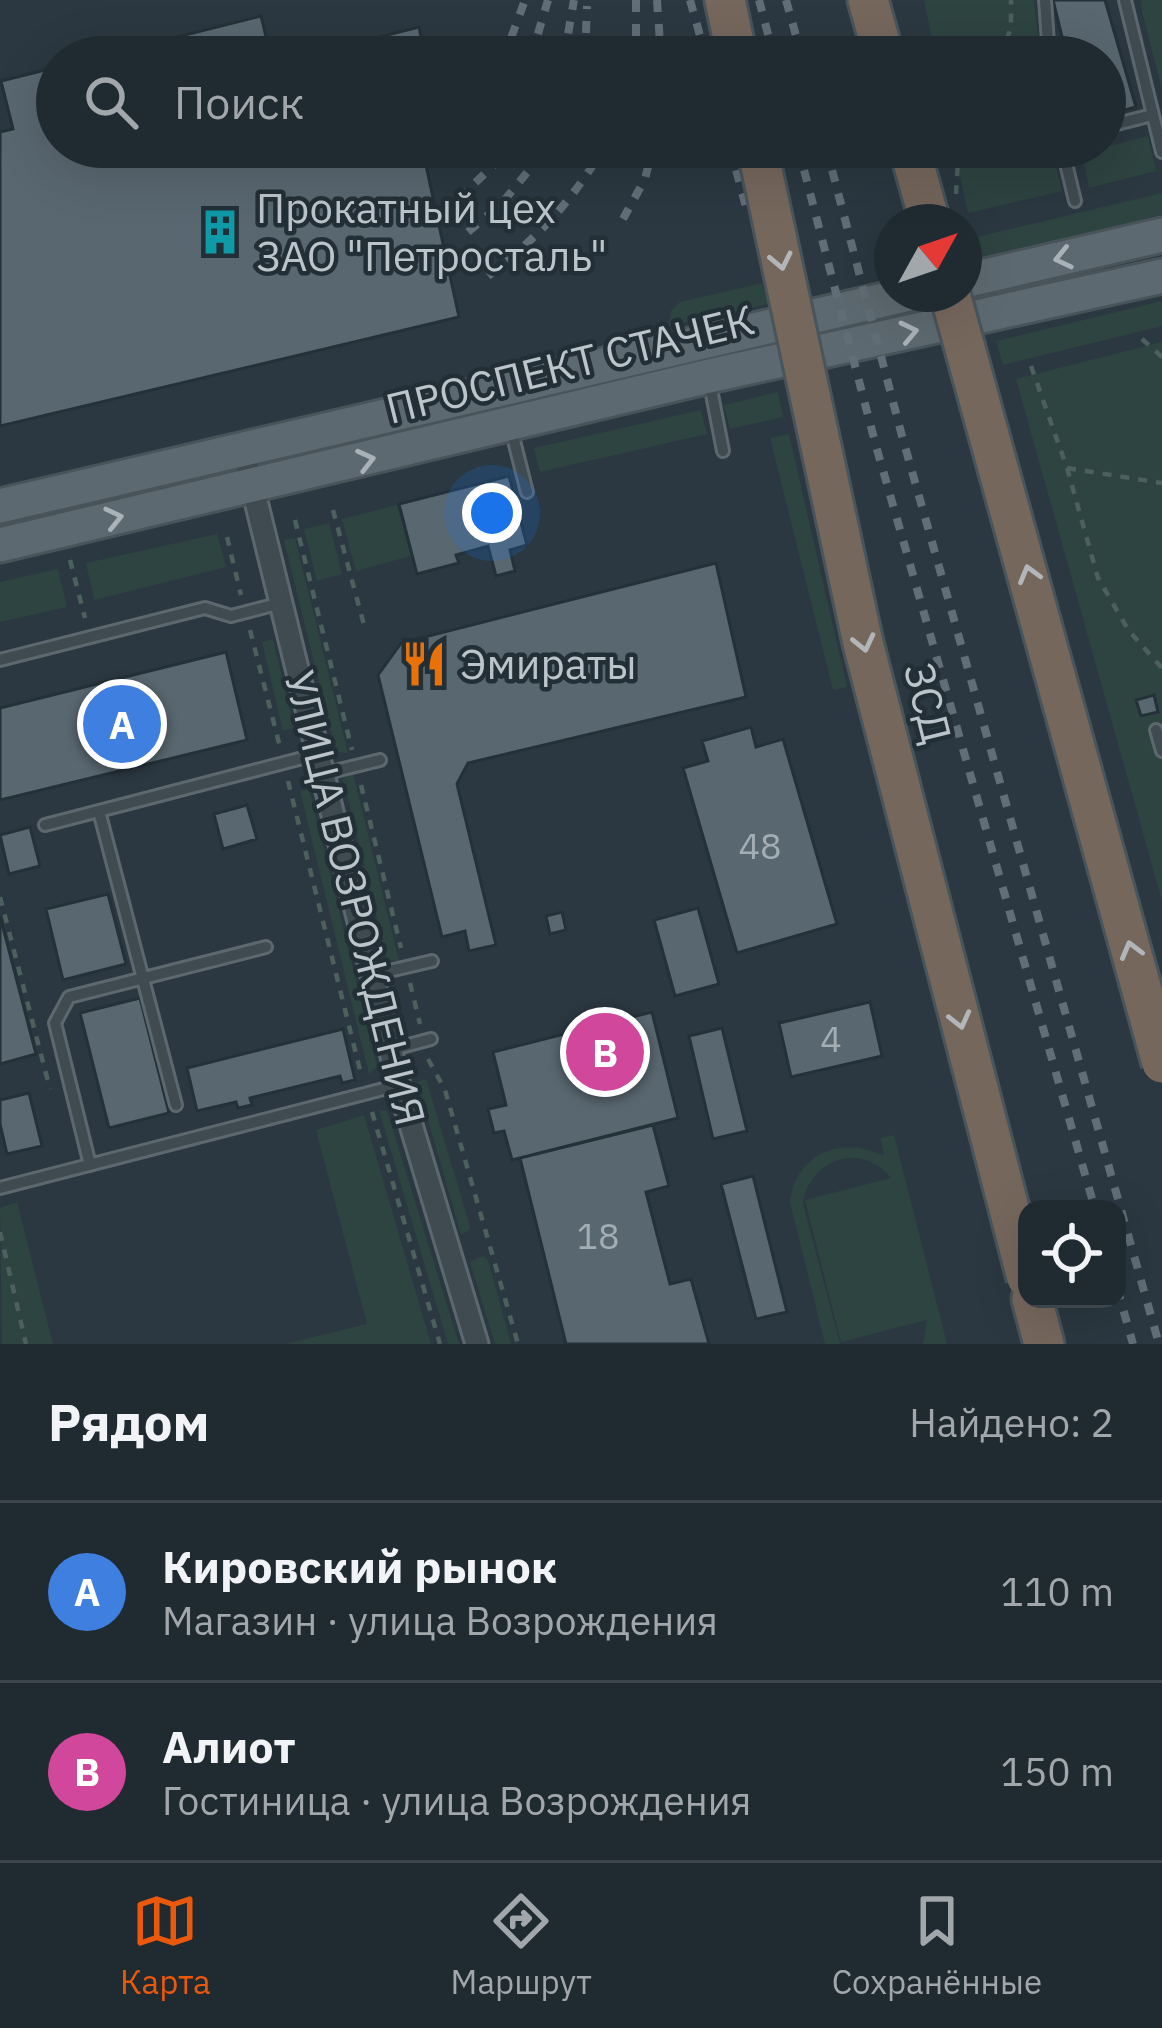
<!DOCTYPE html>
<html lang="ru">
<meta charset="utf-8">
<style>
body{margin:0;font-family:"IBM Plex Sans",sans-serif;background:#2d363d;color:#f1f3f6}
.controls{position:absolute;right:36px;bottom:36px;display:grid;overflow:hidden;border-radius:24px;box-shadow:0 12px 48px #0002}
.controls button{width:108px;height:108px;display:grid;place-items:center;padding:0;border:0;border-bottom:3px solid #3d464d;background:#202a31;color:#f1f3f6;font:60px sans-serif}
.compass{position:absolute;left:874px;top:204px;width:108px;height:108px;border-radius:50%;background:#202a31;box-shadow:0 12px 48px #0002;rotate:50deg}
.you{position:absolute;left:492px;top:513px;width:42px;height:42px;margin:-30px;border:9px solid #fff;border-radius:50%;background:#1a73e8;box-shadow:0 0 0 18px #1a73e833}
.badge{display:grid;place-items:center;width:78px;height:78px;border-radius:50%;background:#ea580c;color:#fff;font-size:39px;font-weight:700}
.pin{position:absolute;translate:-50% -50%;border:6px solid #fff;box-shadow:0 3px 12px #0006}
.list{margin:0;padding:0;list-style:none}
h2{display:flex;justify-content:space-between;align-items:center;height:156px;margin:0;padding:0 48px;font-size:51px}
h2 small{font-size:39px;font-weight:400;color:#a2a7ab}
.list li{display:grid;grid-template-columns:78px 1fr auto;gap:36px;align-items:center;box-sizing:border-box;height:180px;padding:0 48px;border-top:3px solid #3d464d}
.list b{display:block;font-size:45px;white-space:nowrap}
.list p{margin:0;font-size:39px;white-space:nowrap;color:#a2a7ab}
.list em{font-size:39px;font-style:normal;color:#a2a7ab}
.icon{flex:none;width:66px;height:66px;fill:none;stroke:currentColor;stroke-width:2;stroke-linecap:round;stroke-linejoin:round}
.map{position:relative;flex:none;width:1162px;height:1344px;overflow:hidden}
.search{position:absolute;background:#202a31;box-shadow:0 12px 48px #0002;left:36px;right:36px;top:36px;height:132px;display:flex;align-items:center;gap:30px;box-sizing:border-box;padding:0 42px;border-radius:66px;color:#a2a7ab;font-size:45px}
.sheet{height:516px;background:#202a31}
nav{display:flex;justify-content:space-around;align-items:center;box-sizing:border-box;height:168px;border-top:3px solid #3d464d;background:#202a31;font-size:33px;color:#a2a7ab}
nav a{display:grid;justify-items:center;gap:6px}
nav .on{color:#ea580c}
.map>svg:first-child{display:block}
</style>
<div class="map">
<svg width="1162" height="1344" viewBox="0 0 1162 1344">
<rect width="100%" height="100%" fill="#2b3841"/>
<path fill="#2e4441" d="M924 0H1034L1039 43 1036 57H936Z
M1141 0H1162V90L1142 11Z
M1148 136 1156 171 1089 188 1082 153Z
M954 147H1051L1062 191 968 213Z
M1162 193V215L971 262 964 240Z
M762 283 768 304 669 326 671 311 680 302Z
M1162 301V326L1003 365 996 341Z
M1162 342V901L1016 379Z
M778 392 783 417 730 429 724 405Z
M701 410 707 434 540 472 534 448Z
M789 434 847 687 833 690 770 438Z
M397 505 411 556 356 571 342 519Z
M329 523 342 574 317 581 304 529Z
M217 534 226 567 94 600 86 563Z
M295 538 348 753 336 752 284 540Z
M58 569 67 607 0 622V582Z
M273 639 294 728 283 731 262 642Z
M353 773 399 961 387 960 343 779Z
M309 789 377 1066 369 1074 300 791Z
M426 1079 470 1226 469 1230 461 1235 417 1082Z
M379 1110 387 1111 459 1344H448Z
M364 1115 431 1344H285L367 1324 316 1130Z
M894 1135 947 1344H923L927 1320 841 1342 805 1200 891 1178C861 1141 809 1159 803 1204L840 1344H825L790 1202C796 1152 843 1135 884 1156L881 1138Z
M17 1202 53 1344H2L0 1208Z
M483 1256 488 1260 511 1344H495L470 1262Z"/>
<path fill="#596770" stroke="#253138" stroke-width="3" d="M1053 0H1105L1136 107 1105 115V57H1067Z
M261 16 271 57H97Z
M419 27 425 57H300Z
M57 67V147H422L459 317 0 426V132L13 129 1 81Z
M509 476 527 545 510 550 515 571 496 576 488 546 456 555 459 563 417 574 399 504Z
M716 563 746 697 468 763 457 784 496 945 469 951 465 931 442 937 378 675 401 643Z
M226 652 247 740 0 800V708Z
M1154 695 1158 712 1141 716 1136 700Z
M751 727 756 747 783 739 837 924 737 953 683 768 708 761 702 741Z
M247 805 257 839 223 849 214 814Z
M30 827 40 866 9 874 0 835Z
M108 894 126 964 63 980 46 909Z
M698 908 719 984 675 996 654 920Z
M562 912 566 930 550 934 546 916Z
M0 916 36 1054 0 1064Z
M140 998 169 1113 109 1128 80 1013Z
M870 1002 882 1056 791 1077 779 1023Z
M652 1012 678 1118 512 1160 504 1131 494 1133 488 1109 506 1105 493 1052Z
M722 1028 747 1131 713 1139 689 1036Z
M343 1029 355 1080 342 1083 340 1076 250 1098 252 1105 238 1108 236 1102 197 1111 187 1068Z
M29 1093 42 1146 7 1154 0 1124V1100Z
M653 1125 669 1186 646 1192 670 1284 691 1279 709 1344H566L520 1158Z
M753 1176 787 1312 756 1319 721 1184Z"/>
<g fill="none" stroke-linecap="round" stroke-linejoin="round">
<g stroke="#5d676e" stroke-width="16">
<path id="service" d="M1045 0 1049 57
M1125 0 1162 152
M1105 127 1152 115
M1062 147 1075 201
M710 384 723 451
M510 425 527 492
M0 660 205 608 231 616 281 603
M1156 730 1162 751
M323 774 380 760
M99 811 176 1105
M45 825 318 754
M372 975 432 961
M390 1050 431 1039
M90 1165 55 1023 69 997 266 947
M0 1188 399 1085"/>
</g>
<g stroke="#5d676e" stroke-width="27">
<path id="minor" d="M243 448 399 1085 477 1344"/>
</g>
<g stroke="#48535a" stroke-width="39">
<path id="primary" d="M964 281 1162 235
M0 506 909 294
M0 545 709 376 1162 276"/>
</g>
<g stroke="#49545b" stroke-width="45">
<path id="motorway" d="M725 0 737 57
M868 0 884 57
M909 147 930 222
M1032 1299 1044 1344"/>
</g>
<path stroke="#4d605e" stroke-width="4.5" stroke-dasharray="9 9" stroke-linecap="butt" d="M1001 57 1011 27V0
M956 194 958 161 965 147
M1142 339 1162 357
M1031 366 1067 468 1098 578 1129 631 1162 668
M1067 468 1162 483
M333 510 364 625
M295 520 352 750
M227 537 241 595
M70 560 85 618
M250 630 280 747
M288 781 362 1078
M361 785 401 948
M0 897 50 1089
M410 983 420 1024
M428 1059 445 1090 518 1344
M372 1112 440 1344
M0 1232 26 1344"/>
<use href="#service" stroke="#3f4a51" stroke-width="10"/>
<use href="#minor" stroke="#3f4a51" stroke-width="21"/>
<use href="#primary" stroke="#5d6970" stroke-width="33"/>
<use href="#motorway" stroke="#76675d" stroke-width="39"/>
<path stroke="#616e77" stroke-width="8" stroke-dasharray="12 12" stroke-linecap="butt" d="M636 0V57
M657 0 661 57
M690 0 706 57
M759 0 774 57
M786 0 802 57
M498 57 510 41 525 0
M531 57 548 0
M564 57 574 0
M585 57 587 6
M730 147 747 211
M798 147 876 446 1095 1209
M826 147 902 436 1159 1344
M451 149 453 147
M458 199 513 147
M623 219 645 179 653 147
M468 232 502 203 548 147
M488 276C539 236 571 203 604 147
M1117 1288 1133 1344"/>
<g stroke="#49545b" stroke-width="45" stroke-linecap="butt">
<path id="motorway-bridge" d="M757 147 863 643 1027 1278
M950 294 1162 1063"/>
</g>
<use href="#motorway-bridge" stroke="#76675d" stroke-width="39"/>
</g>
<defs><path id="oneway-chevron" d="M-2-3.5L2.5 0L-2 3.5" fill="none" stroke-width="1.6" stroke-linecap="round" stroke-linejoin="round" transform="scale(3)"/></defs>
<g stroke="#a9b2b9">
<use href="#oneway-chevron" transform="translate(1063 258) rotate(167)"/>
<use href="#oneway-chevron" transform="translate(909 332) rotate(-12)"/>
<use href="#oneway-chevron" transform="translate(366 460) rotate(-14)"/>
<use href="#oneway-chevron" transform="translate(114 518) rotate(-13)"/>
</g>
<g stroke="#b2b6ba">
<use href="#oneway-chevron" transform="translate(781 261) rotate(78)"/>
<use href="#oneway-chevron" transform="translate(1029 574) rotate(-106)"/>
<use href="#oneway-chevron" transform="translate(864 643) rotate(77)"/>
<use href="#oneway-chevron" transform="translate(1131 950) rotate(-105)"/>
<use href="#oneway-chevron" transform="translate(960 1020) rotate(76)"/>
</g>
<defs>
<g id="building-bare" transform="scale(3.6)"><path d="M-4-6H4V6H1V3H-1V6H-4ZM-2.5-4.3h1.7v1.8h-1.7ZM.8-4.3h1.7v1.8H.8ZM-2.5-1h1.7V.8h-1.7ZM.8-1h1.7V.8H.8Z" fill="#0f9aa8" stroke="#232f36" stroke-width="2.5" paint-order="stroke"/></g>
<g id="restaurant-bare" transform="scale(3.6)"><path d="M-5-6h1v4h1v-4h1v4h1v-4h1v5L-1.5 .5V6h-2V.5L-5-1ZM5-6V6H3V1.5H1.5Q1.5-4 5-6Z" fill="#e8710a" stroke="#232f36" stroke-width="2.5" paint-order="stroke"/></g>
</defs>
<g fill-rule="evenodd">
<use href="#building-bare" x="220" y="232"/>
<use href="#restaurant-bare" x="424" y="664"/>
</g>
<g text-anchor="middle" stroke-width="9" stroke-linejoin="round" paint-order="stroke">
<g font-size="36" fill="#a3adb4">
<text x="760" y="859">48</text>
<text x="831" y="1052">4</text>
<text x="598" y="1249">18</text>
</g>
<g font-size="42" fill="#bcc4cb" stroke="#232f36" text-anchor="start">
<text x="256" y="223">Прокатный цех<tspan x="256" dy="48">ЗАО "Петросталь"</tspan></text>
<text x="460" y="679">Эмираты</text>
</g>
<g font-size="42" fill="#bcc4cb" stroke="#232f36">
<text transform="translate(570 364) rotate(-14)" y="15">ПРОСПЕКТ СТАЧЕК</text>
<text transform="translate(928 703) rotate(76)" y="15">ЗСД</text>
<text transform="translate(355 898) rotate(76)" y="15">УЛИЦА ВОЗРОЖДЕНИЯ</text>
</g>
</g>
</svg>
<div class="controls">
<button><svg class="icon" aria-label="locate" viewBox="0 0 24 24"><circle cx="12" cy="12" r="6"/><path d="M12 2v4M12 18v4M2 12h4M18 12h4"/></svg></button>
</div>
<svg class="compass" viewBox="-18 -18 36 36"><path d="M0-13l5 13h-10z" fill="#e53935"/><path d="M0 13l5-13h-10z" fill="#a2a7ab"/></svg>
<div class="you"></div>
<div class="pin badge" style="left:122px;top:724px;background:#3f7fe0">A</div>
<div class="pin badge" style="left:605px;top:1052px;background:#d1479c">B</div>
<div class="search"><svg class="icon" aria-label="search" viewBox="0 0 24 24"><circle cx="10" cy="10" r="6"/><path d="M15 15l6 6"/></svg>Поиск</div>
</div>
<section class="sheet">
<h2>Рядом<small>Найдено: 2</small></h2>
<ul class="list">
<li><span class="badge" style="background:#3f7fe0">A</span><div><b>Кировский рынок</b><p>Магазин · улица Возрождения</p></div><em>110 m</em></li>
<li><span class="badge" style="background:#d1479c">B</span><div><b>Алиот</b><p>Гостиница · улица Возрождения</p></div><em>150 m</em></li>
</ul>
</section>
<nav>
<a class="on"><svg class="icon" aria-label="map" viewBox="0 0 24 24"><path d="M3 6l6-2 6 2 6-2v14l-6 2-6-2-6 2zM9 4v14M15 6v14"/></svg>Карта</a>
<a><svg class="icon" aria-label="directions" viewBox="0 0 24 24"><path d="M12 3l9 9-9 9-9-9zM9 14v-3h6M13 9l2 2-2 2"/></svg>Маршрут</a>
<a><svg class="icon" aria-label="saved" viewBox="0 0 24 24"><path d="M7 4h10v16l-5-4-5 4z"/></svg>Сохранённые</a>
</nav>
